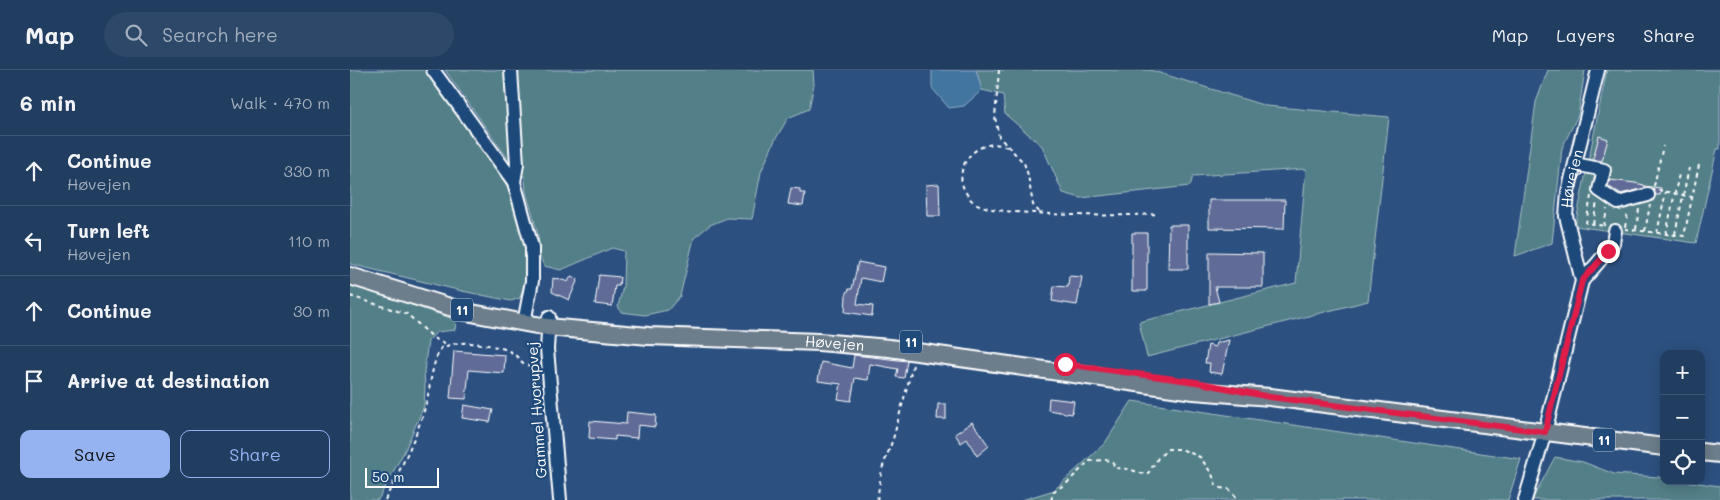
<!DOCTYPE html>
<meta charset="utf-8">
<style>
body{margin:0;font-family:Mali,sans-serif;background:#2d4869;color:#f1f3f6}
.controls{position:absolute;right:15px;bottom:15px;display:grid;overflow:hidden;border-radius:10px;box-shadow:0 2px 12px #0003}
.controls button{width:45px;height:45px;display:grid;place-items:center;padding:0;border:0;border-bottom:1px solid #3e5675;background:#213d60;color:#f1f3f6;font:25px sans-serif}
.scale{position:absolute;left:15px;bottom:12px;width:74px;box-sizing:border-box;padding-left:5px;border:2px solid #fff;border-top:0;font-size:14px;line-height:18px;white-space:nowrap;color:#fff;-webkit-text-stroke:4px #1f4a7a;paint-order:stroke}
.stop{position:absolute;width:15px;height:15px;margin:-11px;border:4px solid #e11d48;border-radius:50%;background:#fff}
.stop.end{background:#e11d48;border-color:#fff;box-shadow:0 1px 5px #0008}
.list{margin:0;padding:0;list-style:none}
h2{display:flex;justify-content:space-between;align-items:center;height:65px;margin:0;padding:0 20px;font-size:21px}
h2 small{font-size:16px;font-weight:400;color:#a2aebd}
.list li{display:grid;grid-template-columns:32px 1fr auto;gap:15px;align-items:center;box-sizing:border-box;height:70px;padding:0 20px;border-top:1px solid #3e5675}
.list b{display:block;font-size:19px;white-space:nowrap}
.list p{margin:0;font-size:16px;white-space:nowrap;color:#a2aebd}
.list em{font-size:16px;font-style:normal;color:#a2aebd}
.actions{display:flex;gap:10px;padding:15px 20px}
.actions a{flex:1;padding:11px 0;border:1px solid #95b2f1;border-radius:10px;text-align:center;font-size:18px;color:#95b2f1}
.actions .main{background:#95b2f1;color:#111}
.icon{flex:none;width:28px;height:28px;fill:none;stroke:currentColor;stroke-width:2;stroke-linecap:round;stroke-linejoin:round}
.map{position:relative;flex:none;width:1370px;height:430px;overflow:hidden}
header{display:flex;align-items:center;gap:30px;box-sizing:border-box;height:70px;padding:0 25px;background:#213d60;border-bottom:1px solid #3e5675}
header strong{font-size:24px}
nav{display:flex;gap:28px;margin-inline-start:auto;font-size:18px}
.search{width:350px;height:45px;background:#2d4869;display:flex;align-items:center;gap:12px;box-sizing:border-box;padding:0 18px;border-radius:28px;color:#a2aebd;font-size:19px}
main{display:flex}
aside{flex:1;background:#213d60}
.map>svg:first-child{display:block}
</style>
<header>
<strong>Map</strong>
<div class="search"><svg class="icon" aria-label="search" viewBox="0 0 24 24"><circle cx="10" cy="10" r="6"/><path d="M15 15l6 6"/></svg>Search here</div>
<nav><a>Map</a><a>Layers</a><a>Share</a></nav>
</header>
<main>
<aside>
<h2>6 min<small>Walk · 470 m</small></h2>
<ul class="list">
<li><svg class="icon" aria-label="ahead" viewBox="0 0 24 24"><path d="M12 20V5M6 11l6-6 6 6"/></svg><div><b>Continue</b><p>Høvejen</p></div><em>330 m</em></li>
<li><svg class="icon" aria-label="left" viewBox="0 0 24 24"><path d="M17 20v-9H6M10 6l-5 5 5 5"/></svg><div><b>Turn left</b><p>Høvejen</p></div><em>110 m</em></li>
<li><svg class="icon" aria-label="ahead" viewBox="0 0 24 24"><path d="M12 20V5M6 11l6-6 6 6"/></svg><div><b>Continue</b></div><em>30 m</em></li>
<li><svg class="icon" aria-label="arrive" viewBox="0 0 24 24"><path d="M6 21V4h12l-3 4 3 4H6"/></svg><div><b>Arrive at destination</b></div></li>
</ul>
<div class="actions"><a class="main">Save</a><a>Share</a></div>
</aside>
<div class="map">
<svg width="1370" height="430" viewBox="0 0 1370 430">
<rect width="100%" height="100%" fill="#2c5180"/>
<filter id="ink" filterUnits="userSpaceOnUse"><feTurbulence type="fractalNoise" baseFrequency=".02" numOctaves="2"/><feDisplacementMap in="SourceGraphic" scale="10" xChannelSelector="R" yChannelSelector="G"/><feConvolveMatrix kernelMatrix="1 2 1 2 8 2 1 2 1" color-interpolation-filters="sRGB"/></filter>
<g filter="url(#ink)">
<path fill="#527f88" stroke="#a8bfc4" d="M0 0H77C90 19 103 38 117 56 127 71 139 85 148 100 171 137 185 185 170 228L161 231 112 221 0 194Z
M95 0H463L464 14 459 39 438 48 425 70 411 102 402 149 377 148 360 155 344 168 330 226 318 240 295 245 271 242 268 236 273 217 274 181 262 178 211 200 194 196 190 187 188 165 182 142 176 123 175 108 157 87Z
M626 0H800L916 36 1039 47 1018 231 797 287 789 252 946 213 956 99 843 106 840 116 731 128 713 123 692 76 655 44 653 25 632 20Z
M1198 0H1235L1228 45 1212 78 1202 173 1165 186 1186 32Z
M1257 0H1370V79H1367L1346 173 1225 156Z
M0 214 106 250 105 260 87 262 78 271 74 302 75 316 74 336 55 380 28 430H0Z
M782 331 1171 389 1158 430H672L704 420 755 373Z
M1205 387 1233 392 1264 404 1308 407 1314 408V411H1334L1370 416V430H1182Z"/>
<path fill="#4374a0" stroke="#8eacc6" d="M582 0H626L632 20 614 36 599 38 582 18Z"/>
<path fill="#606c97" stroke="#fff" d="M1249 66 1258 69 1252 91 1243 89Z
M1260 110 1285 113 1294 115V116L1311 118 1310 125H1306L1304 120 1300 117 1270 124 1258 116Z
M589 114 590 146H577L576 115Z
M441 118 450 119V123H455L453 136 438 134Z
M859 130H935L934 159 859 158Z
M819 155H838V199H818Z
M782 163H797V221H782Z
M859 182 913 183V217H865L869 232 859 234Z
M508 192 534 197 531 212 511 208 507 234 523 236 522 246 495 242 496 225 499 219H502Z
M249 205 270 207 269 216H265L262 236 245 234Z
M221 206 228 209 219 230 202 222 203 208 206 209 207 208 218 212Z
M719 206 732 207 727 235 702 231 704 216 718 217Z
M879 270 872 304 859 302 860 293H855L858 275 865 277 866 273Z
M104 281 155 285 154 303 119 300 116 329 100 328Z
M504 285 557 291 554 308 546 307 548 299 520 294 518 310 505 308 501 331 488 329 491 314 468 311 471 292 502 298Z
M699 328 724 331 722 344 698 340Z
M588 334H596V349H587Z
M114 335 143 340 140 352 112 348Z
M277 342 306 345 305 357 288 355 287 368 265 366V370L239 368 240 351 276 354Z
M622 352 639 376 627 386 617 369 611 373 605 364Z"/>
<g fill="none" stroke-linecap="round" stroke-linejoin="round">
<g stroke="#fff" stroke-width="16">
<g id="minor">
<path d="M83 0 164 112 182 177V211L174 253"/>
<path d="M161 0 167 94 164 112"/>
<path d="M1225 94 1254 100 1249 120 1268 133 1298 125"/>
<path d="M1232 211 1258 181 1263 173 1265 161"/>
<path d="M199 247 197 279 210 430"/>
<path id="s1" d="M1175 430 1195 362 1232 211 1216 146 1218 122 1248 0"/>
</g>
</g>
<g stroke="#fff" stroke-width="20">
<g id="major">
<path id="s2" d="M0 206 116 242 197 257 299 266 469 272 539 278 844 321 920 327 1314 377"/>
<path d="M1351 382 1370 384"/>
</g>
</g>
<path stroke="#fff" stroke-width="2" stroke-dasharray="4 4" stroke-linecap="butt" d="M649 0 645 47 649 67 674 93 678 105 683 135 691 144
M657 77C630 65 601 95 615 121 618 126 620 130 625 133 642 142 666 142 685 143 726 146 767 146 808 144
M1304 116 1313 76
M1308 120 1342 127
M1241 126 1236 153 1255 156
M1243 154 1247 132
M1254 156 1257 139
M1275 157 1278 142
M1275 159 1334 166 1349 95
M1286 159 1289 139
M1295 161 1300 135
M1307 163 1316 121
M1316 164 1329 104
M1325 164 1339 98
M0 226 57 244 85 269 100 275
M35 430C49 401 64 373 74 341 81 320 80 297 91 278 97 276 104 273 111 273 123 272 151 276 161 282 174 291 170 296 188 297
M527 430 532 399 543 369 563 295
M701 430 704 421 716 414 739 391 756 390 762 391 765 398 779 399 796 405 799 402 808 388 818 379H831L850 387 862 404 866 415 870 418 879 419 889 430"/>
<use href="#minor" stroke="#1f4a7a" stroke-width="12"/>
<use href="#major" stroke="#6c7d8b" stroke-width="16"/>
</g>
</g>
<g fill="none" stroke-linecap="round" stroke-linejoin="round" filter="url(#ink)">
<path stroke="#e11d48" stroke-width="6" d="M715 294 846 312 920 327 1195 362 1232 211 1258 181"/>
</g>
<g text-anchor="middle" stroke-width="4.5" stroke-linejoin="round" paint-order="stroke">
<g fill="#1f4a7a" stroke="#bcc9d7" stroke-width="1">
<rect x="101" y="228.5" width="22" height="23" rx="4"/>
<rect x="550" y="260.5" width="22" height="23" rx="4"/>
<rect x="1243" y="358.5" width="22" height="23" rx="4"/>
</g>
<g font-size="14" font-weight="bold" fill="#fff">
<text x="112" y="245">11</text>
<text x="561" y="277">11</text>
<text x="1254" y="375">11</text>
</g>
<g font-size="15" fill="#fff" stroke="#1f4a7a">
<text dy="5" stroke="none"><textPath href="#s1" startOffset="331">Høvejen</textPath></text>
<text dy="5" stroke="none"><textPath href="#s2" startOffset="492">Høvejen</textPath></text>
<text transform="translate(187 340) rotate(-94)" y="5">Gammel Hvorupvej</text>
</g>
</g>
</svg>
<div class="controls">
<button>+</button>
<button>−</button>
<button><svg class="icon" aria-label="locate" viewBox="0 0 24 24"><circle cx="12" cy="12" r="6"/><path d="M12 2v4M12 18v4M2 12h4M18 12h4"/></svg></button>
</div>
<div class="scale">50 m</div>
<div class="stop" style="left:715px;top:294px"></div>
<div class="stop end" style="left:1258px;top:181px"></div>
</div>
</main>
